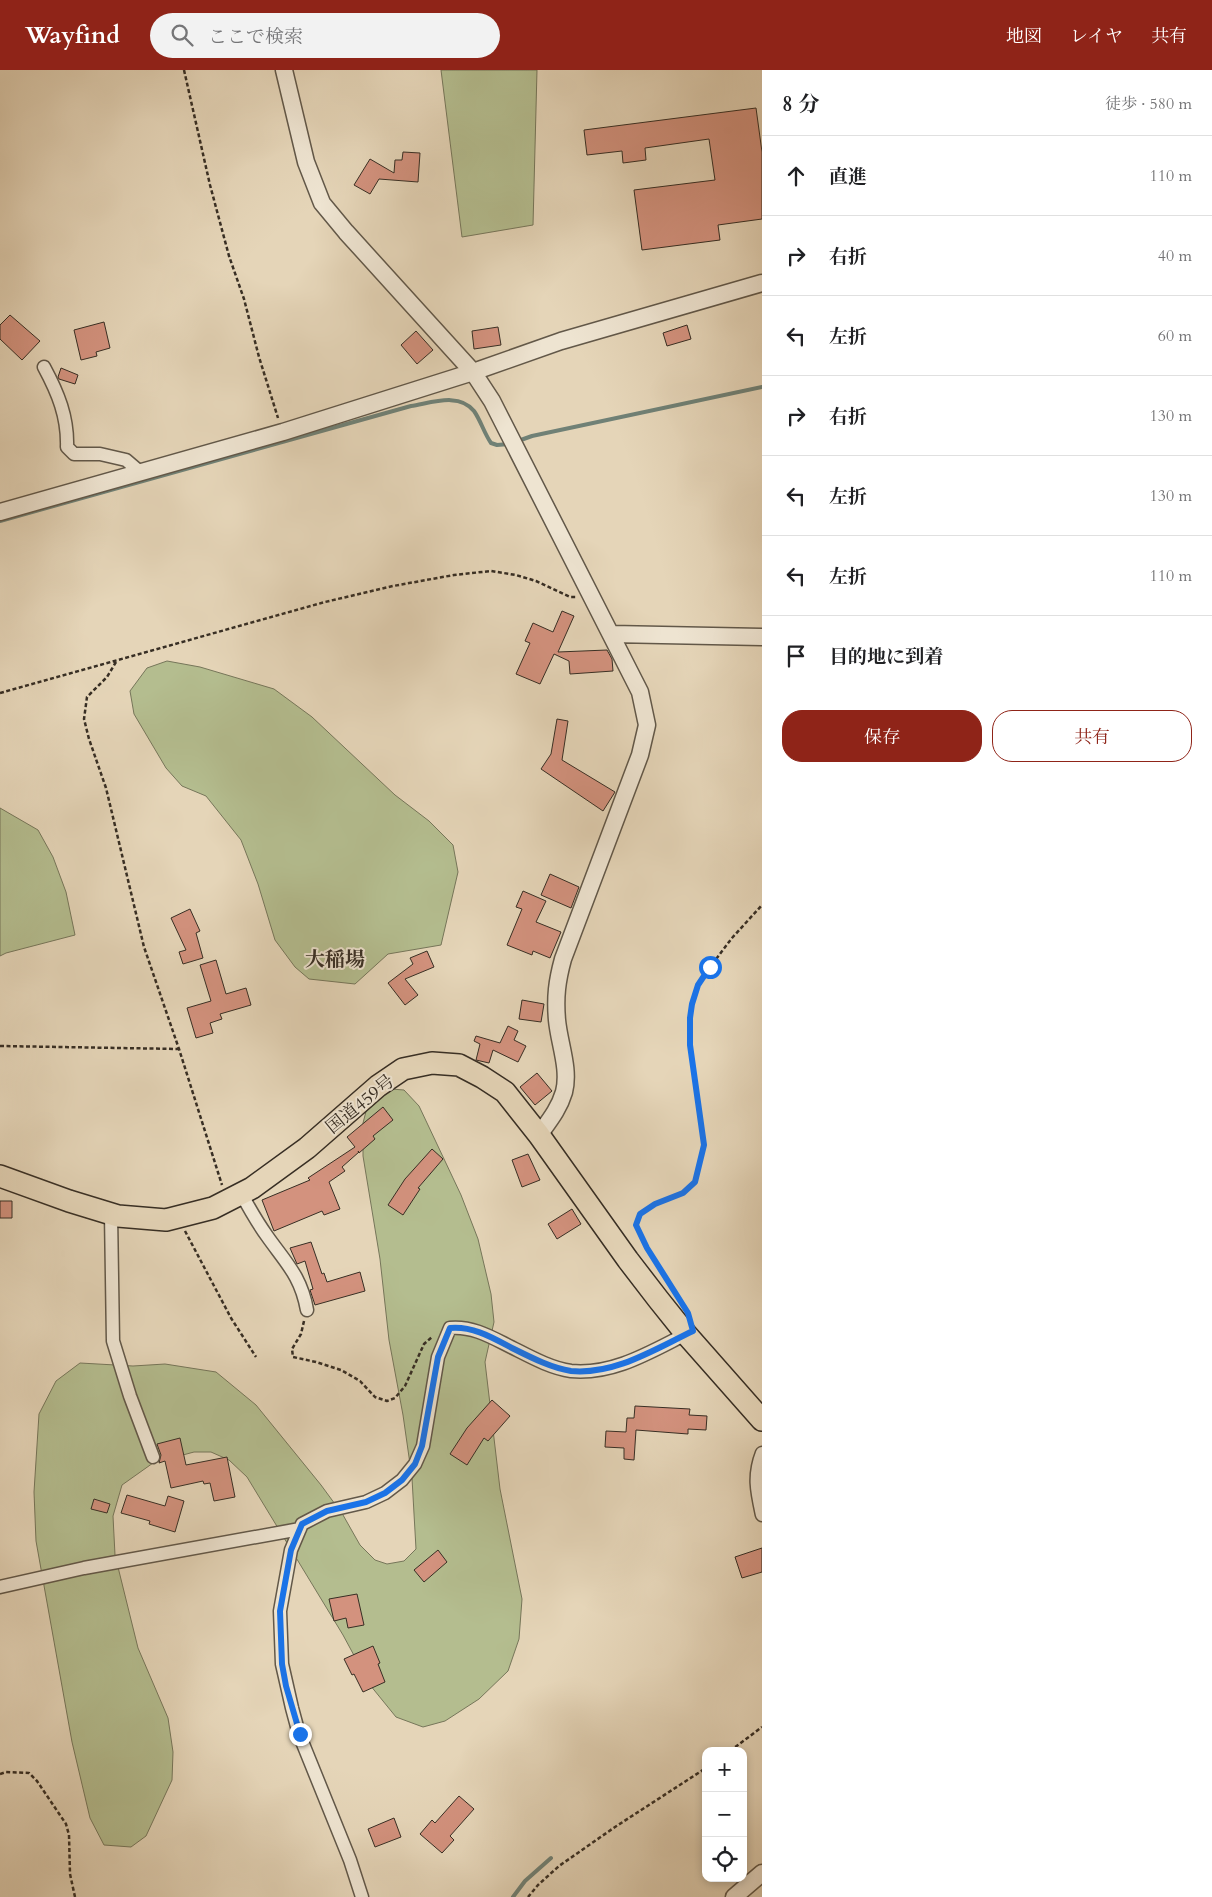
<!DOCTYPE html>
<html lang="ja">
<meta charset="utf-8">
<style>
body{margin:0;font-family:Cardo,"Noto Serif JP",serif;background:#f2f2f2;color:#202124}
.controls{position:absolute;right:15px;bottom:15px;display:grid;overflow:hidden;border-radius:10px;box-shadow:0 2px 8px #0003}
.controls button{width:45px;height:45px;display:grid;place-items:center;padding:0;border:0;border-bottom:1px solid #e0e0e0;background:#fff;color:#202124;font:25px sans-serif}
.stop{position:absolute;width:15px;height:15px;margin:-11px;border:4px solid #1a73e8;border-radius:50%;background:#fff}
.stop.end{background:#1a73e8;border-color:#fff;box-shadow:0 1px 5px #0008}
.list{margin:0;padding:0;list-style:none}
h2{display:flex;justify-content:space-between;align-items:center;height:65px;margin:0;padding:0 20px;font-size:21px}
h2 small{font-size:16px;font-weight:400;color:#757577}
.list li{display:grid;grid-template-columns:32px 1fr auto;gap:15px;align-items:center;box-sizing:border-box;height:80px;padding:0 20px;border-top:1px solid #e0e0e0}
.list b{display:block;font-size:19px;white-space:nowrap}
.list em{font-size:16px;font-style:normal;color:#757577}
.actions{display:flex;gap:10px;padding:15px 20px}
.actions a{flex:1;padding:11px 0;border:1px solid #8f2418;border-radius:20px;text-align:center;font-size:18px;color:#8f2418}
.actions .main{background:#8f2418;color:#fff}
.icon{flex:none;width:28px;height:28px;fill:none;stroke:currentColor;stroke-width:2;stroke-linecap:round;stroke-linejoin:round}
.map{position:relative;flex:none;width:762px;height:1827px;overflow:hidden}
header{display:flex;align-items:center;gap:30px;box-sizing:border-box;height:70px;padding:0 25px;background:#8f2418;color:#fff}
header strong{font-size:24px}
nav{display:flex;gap:28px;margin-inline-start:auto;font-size:18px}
.search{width:350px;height:45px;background:#f2f2f2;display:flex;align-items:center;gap:12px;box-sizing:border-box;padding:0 18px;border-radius:28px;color:#757577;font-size:19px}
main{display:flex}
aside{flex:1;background:#fff}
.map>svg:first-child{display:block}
</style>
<header>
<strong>Wayfind</strong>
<div class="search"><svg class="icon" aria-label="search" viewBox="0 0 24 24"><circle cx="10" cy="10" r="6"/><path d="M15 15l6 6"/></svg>ここで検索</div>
<nav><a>地図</a><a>レイヤ</a><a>共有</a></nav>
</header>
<main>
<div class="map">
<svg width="762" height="1827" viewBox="0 0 762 1827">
<rect width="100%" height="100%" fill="#e5d5b8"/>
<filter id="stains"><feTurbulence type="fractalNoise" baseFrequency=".004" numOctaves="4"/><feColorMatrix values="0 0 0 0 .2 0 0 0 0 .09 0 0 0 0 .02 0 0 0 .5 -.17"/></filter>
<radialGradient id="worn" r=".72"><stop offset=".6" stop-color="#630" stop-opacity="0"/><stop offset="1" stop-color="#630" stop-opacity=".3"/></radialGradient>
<path fill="#b4bd8f" stroke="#76765a" d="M441 0H537L533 155 462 167Z
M167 591 200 597 274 619 312 647 395 725 429 751 453 775 458 802 441 875 388 884 355 914 309 909 295 897 275 870 258 814 241 770 206 726 182 716 166 698 134 644 130 621 147 598Z
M0 738 38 760 53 787 66 822 75 865 6 883 0 886Z
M391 1019 404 1020 419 1036 461 1125 478 1169 491 1224 494 1252 485 1292 500 1419 522 1529 519 1569 508 1601 479 1629 445 1651 423 1657 396 1647 370 1615 343 1565 247 1407 229 1390 211 1382H194L153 1393 122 1415 113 1446 115 1485 138 1578 168 1648 173 1682 172 1710 146 1766 131 1777 104 1775 90 1748 72 1672 36 1471 34 1422 39 1344 56 1311 80 1293 133 1296 165 1294 216 1302 256 1335 321 1415 343 1445 360 1475 375 1490 387 1494 404 1491 416 1479 412 1408 403 1345 389 1270 380 1189 363 1086V1053L369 1030Z"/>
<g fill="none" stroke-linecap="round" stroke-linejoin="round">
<path stroke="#708176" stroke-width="4" d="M518 371 532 366 762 317
M0 451 411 336C431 333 459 322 474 341 481 351 484 363 491 373L497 375 509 374
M513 1827 525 1811 551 1788"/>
</g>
<path fill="#d3927e" stroke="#372e24" d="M756 38 762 82V149L718 155 720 170 642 180 634 120 715 110 709 69 645 78 646 90 623 93 622 81 587 85 584 60Z
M403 82 420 83 418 112 379 109 370 124 354 115 370 89 394 103 395 90H402Z
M10 245 40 271 22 290 0 269V255Z
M104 252 110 278 96 282 97 286 81 290 74 260Z
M687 255 691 269 667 276 663 263Z
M498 257 501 275 474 279 472 261Z
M416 261 433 280 417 294 401 275Z
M61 298 78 305 75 314 59 309 58 307Z
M562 541 574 546 558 582 607 580 612 589 613 601 570 604 569 591 554 584 540 614 516 604 530 573 525 571 533 553 553 562Z
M557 649 568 651 562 690 615 722 603 741 541 699 551 684Z
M550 804 579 817 571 838 541 825Z
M523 821 546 831 536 852 561 862 550 888 533 881 532 885 507 875 522 839 516 837Z
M190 839 200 861 196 863 203 888 183 894 179 882 186 880 171 848Z
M427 881 434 897 405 909 418 925 405 935 388 913 413 894 410 888Z
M216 890 226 924 246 918 251 935 220 944 222 949 210 953 213 963 196 968 187 938 211 931 200 895Z
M522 930 544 934 541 952 519 949Z
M508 956 518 961 514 970 526 976 518 992 493 980 489 993 476 990 480 974 474 971 476 966 500 973Z
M537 1003 552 1021 535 1035 520 1017Z
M383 1037 393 1050 373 1066 375 1069 359 1083 358 1081 359 1082 342 1097 345 1101 329 1112 340 1139 324 1145 322 1141 274 1161 262 1130 310 1110 308 1108 355 1077 347 1067Z
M432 1079 443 1089 418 1118 420 1119 403 1145 388 1135 405 1109Z
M528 1084 540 1110 522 1117 512 1090Z
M0 1131H12V1148H0Z
M572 1139 581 1154 557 1169 548 1154Z
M311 1172 322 1204 324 1203 327 1212 360 1202 365 1221 315 1235 310 1220 313 1219 305 1191 297 1194 290 1178Z
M492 1330 510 1346 488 1371 484 1368 467 1395 450 1384 467 1358Z
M635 1336 690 1339 689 1345 707 1346 706 1360 688 1359V1364L636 1360 634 1390 624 1389V1378L605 1377 606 1361 626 1362 627 1348H634Z
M180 1368 186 1395 227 1387 235 1427 214 1431 210 1413 204 1414 203 1411 171 1418 165 1391 159 1393 161 1385 157 1374Z
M127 1425 165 1436 168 1426 184 1431 175 1462 149 1454 150 1451 121 1443Z
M94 1429 110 1434 107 1443 91 1439Z
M762 1478V1502L742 1508 735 1487Z
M438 1480 447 1492 424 1512 414 1500Z
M357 1524 364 1555 348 1558 346 1548 334 1551 329 1529Z
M373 1576 380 1593 378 1594 385 1612 363 1622 354 1604 352 1605 344 1589Z
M459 1726 474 1739 450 1766 454 1770 442 1783 420 1764 432 1750 435 1753Z
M394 1748 401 1767 375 1777 368 1759Z"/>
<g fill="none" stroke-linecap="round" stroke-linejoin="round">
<g stroke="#625849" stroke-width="15">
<path id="minor" d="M44 297C58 323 68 347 67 377L74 384H100L126 390 140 402
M241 1123C249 1138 257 1152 267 1166 286 1193 301 1206 307 1240
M111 1144 113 1271 130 1326 153 1387
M762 1383C753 1406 757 1422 762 1445
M0 1517 84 1498 300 1459
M362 1827 350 1790 299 1664 292 1638 282 1594 280 1541 291 1480 302 1454 327 1441 366 1432 385 1423 402 1410 415 1394 423 1376 438 1287 450 1258C473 1256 491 1267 511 1277 529 1286 550 1298 571 1301 613 1305 650 1282 686 1264"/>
</g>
<g stroke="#625849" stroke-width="19">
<path id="tertiary" d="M284 0 306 92 322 133 346 162 473 302 492 331 640 622 647 655 640 685 563 889C557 911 555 927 557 950 559 973 570 999 564 1022 559 1039 549 1051 539 1065
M0 442 283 362 473 302 561 271 762 213
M612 564 762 567
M734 1827 762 1803"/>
</g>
<g stroke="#372e24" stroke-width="24">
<path id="trunk" d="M0 1106 69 1131 118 1146 166 1150 213 1138 252 1118 307 1078 378 1016 403 999 432 993 459 995 482 1007 505 1022 539 1065 628 1190 658 1229 686 1264 762 1350"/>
</g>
<path stroke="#372e24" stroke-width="2.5" stroke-dasharray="4 2.5" stroke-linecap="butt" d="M184 0 210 115 229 186 244 229 259 287 278 348
M116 592 107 607 87 627 84 649 89 669 106 718 144 877 179 979 222 1115
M0 623 325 532 393 516 454 505 491 501 516 505 536 511 570 527H576
M0 976 179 979
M185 1161 231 1248 256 1287
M670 1215 647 1178 636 1155 640 1144 655 1134 683 1123 695 1112 704 1075 690 975 692 934 698 915 710 897 732 868 762 835
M304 1251 301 1264 292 1279 293 1287 316 1292 341 1300 360 1311 375 1327 387 1331 395 1328 405 1316 424 1274 432 1267
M730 1681 762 1657
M0 1704 6 1702 29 1703 37 1711 66 1754 69 1765 70 1804 75 1827
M528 1827 538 1815 559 1796 615 1757 706 1698"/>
<use href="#minor" stroke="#eee4d1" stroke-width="12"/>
<use href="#tertiary" stroke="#eee4d1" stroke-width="16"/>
<use href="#trunk" stroke="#e5d5b8" stroke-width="21"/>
</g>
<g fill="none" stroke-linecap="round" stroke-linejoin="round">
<path stroke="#1a73e8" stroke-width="6" d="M300 1664 286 1616 282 1594 280 1541 291 1480 302 1454 327 1441 366 1432 385 1423 402 1410 415 1394 422 1376 438 1287 450 1258C474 1256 493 1268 514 1279 532 1288 552 1298 571 1301 615 1305 655 1279 693 1261L688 1243 647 1178 636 1155 640 1144 655 1134 683 1123 695 1112 704 1075 690 975V948L692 934 698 915 710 897"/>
</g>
<g text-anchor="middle" stroke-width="4" stroke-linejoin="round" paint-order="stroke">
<g font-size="18" fill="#372e24" stroke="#eee4d1">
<text transform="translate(360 1034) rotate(-39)" y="6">国道459号</text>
</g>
<g font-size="20" font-weight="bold" fill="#372e24" stroke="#eee4d1">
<text x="335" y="896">大稲場</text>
</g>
</g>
<rect width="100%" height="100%" filter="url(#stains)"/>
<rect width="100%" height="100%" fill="url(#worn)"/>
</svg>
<div class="controls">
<button>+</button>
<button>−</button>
<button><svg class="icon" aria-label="locate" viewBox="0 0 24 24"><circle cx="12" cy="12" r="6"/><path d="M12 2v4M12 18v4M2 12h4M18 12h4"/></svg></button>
</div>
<div class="stop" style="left:710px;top:897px"></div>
<div class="stop end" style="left:300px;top:1664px"></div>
</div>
<aside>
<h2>8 分<small>徒歩 · 580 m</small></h2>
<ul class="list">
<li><svg class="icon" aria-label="ahead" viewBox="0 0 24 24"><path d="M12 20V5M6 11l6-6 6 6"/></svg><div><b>直進</b></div><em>110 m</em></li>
<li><svg class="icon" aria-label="right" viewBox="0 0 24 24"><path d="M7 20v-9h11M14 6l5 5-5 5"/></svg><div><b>右折</b></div><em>40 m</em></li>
<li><svg class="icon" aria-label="left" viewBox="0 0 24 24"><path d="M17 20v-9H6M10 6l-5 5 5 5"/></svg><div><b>左折</b></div><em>60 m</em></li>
<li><svg class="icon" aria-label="right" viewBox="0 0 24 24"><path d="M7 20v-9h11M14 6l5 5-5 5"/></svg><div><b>右折</b></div><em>130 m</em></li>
<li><svg class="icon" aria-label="left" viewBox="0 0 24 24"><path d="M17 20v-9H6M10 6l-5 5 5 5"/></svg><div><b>左折</b></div><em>130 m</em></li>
<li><svg class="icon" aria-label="left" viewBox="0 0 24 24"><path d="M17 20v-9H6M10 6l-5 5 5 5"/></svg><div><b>左折</b></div><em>110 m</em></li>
<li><svg class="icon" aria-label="arrive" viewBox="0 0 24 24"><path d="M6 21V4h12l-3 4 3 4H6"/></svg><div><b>目的地に到着</b></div></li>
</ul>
<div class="actions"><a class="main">保存</a><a>共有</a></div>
</aside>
</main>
